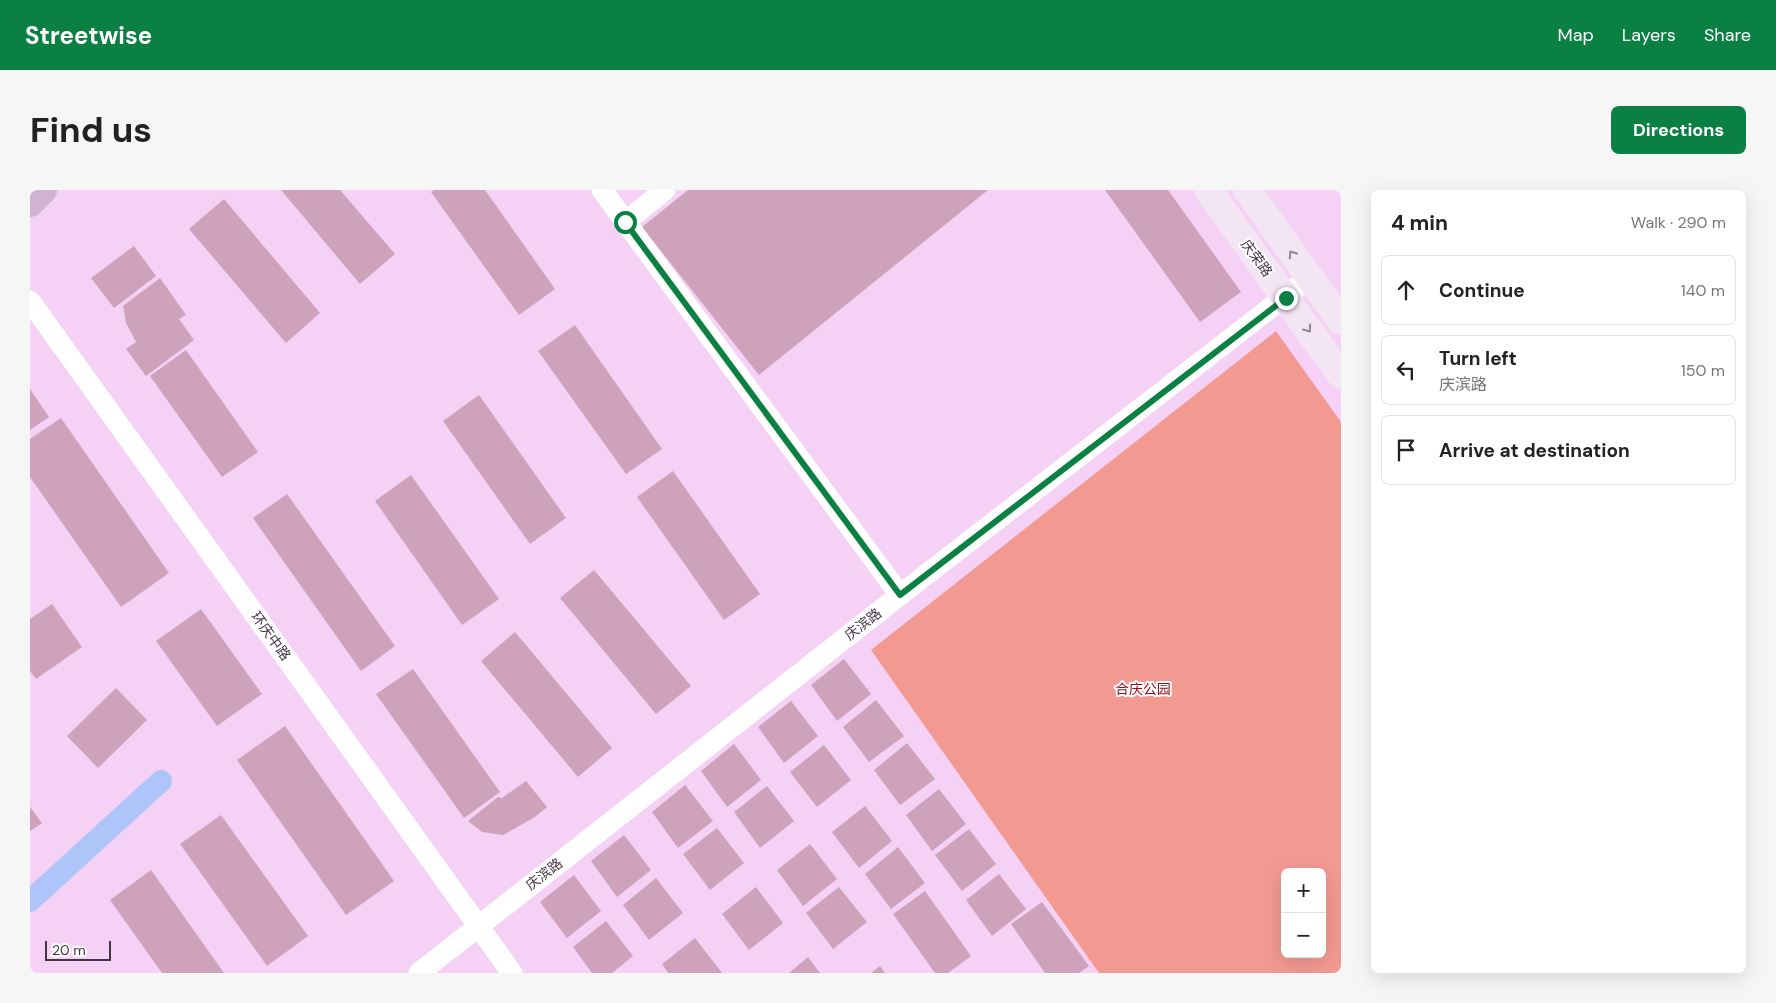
<!DOCTYPE html>
<meta charset="utf-8">
<style>
body{margin:0;font-family:"DM Sans","Noto Sans SC",sans-serif;background:#f6f6f6;color:#222}
.controls{position:absolute;right:15px;bottom:15px;display:grid;overflow:hidden;border-radius:8px;box-shadow:0 5px 20px #0002}
.controls button{width:45px;height:45px;display:grid;place-items:center;padding:0;border:0;border-bottom:1px solid #e0e0e0;background:#fff;color:#222;font:25px sans-serif}
.scale{position:absolute;left:15px;bottom:12px;width:66px;box-sizing:border-box;padding-left:5px;border:2px solid #433543;border-top:0;font-size:14px;line-height:18px;white-space:nowrap;color:#433543;-webkit-text-stroke:4px #fff;paint-order:stroke}
.stop{position:absolute;width:15px;height:15px;margin:-11px;border:4px solid #0b8043;border-radius:50%;background:#fff}
.stop.end{background:#0b8043;border-color:#fff;box-shadow:0 1px 5px #0008}
.list{margin:0;padding:0;list-style:none}
h2{display:flex;justify-content:space-between;align-items:center;height:65px;margin:0;padding:0 20px;font-size:21px}
h2 small{font-size:16px;font-weight:400;color:#767676}
.list li{display:grid;grid-template-columns:32px 1fr auto;gap:15px;align-items:center;box-sizing:border-box;height:70px;margin:0 10px 10px;padding:0 10px;border:1px solid #e0e0e0;border-radius:8px}
.list b{display:block;font-size:19px;white-space:nowrap}
.list p{margin:0;font-size:16px;white-space:nowrap;color:#767676}
.list em{font-size:16px;font-style:normal;color:#767676}
.icon{flex:none;width:28px;height:28px;fill:none;stroke:currentColor;stroke-width:2;stroke-linecap:round;stroke-linejoin:round}
.map{position:relative;flex:none;width:1311px;height:783px;overflow:hidden;border-radius:8px}
header{display:flex;align-items:center;gap:30px;box-sizing:border-box;height:70px;padding:0 25px;background:#0b8043;color:#fff}
header strong{font-size:24px}
nav{display:flex;gap:28px;margin-inline-start:auto;font-size:18px}
.intro{display:flex;align-items:center;justify-content:space-between;box-sizing:border-box;height:120px;padding:0 30px}
h1{margin:0;font-size:35px}
.button{padding:12px 22px;border-radius:8px;background:#0b8043;color:#fff;font-size:18px;font-weight:700}
main{display:flex;gap:30px;padding:0 30px}
aside{flex:1;background:#fff;border-radius:8px;box-shadow:0 5px 20px #0002}
.map>svg:first-child{display:block}
</style>
<header>
<strong>Streetwise</strong>
<nav><a>Map</a><a>Layers</a><a>Share</a></nav>
</header>
<div class="intro"><h1>Find us</h1><a class="button">Directions</a></div>
<main>
<div class="map">
<svg width="1311" height="783" viewBox="0 0 1311 783">
<rect width="100%" height="100%" fill="#f4d1f5"/>
<path fill="#f29992" fill-rule="evenodd" d="M1246 141 1311 232V783H1069L841 460ZM1255 682H1292V764H1255Z"/>
<g fill="none" stroke-linecap="round" stroke-linejoin="round">
<path stroke="#adc5f8" stroke-width="22" d="M0 711 131 591"/>
</g>
<path fill="#cea2ba" d="M251 0H310L365 64 330 94Z
M404 0H455L525 99 489 125 401 2Z
M658 0H958L729 185 612 37Z
M1075 0H1138L1211 102 1170 132Z
M194 9 290 123 256 153 159 39Z
M104 56 126 86 84 118 61 88Z
M130 88 156 125 149 129 164 150 116 186 96 159 106 152 96 133 93 116Z
M545 135 632 259 596 284 508 161Z
M156 160 228 262 192 287 120 186Z
M0 199 19 227 0 240Z
M449 205 536 328 500 354 413 231Z
M31 228 139 383 91 417 0 287V249Z
M643 281 730 404 694 430 607 307Z
M381 285 469 409 432 435 345 311Z
M257 304 365 456 331 481 223 328Z
M564 380 661 496 626 524 530 408Z
M22 414 52 457 6 489 0 481V429Z
M171 419 232 504 187 536 126 451Z
M485 442 582 558 548 587 451 471Z
M814 469 841 504 807 531 781 495Z
M383 479 470 602 434 628 346 504Z
M86 498 117 530 68 578 37 546Z
M846 510 874 546 839 572 813 537Z
M761 511 788 546 754 573 728 537Z
M255 536 364 691 316 725 207 570Z
M877 553 905 589 870 615 844 580Z
M704 554 731 590 697 617 671 581Z
M794 555 821 590 787 617 760 582Z
M496 591 517 617 505 627 473 645 452 642 438 631 468 607 472 608Z
M655 595 683 631 648 658 622 622Z
M737 596 764 631 730 658 704 622Z
M909 599 936 634 902 661 876 625Z
M835 616 862 651 829 678 802 642Z
M0 617 12 633 0 641Z
M191 625 278 746 237 776 150 654Z
M687 638 714 673 680 700 653 664Z
M939 639 966 674 932 701 905 665Z
M594 645 621 680 587 707 561 671Z
M780 654 807 689 773 716 747 680Z
M868 657 895 693 861 719 835 684Z
M121 680 194 783H132L80 710Z
M969 684 996 719 962 746 936 710Z
M544 685 571 721 537 748 510 712Z
M626 688 653 723 619 750 593 715Z
M726 697 753 733 719 760 692 724Z
M809 697 837 732 803 759 776 723Z
M895 701 941 766 918 783H905L863 724Z
M1012 712 1059 776 1049 783H1015L981 734Z
M576 731 603 766 582 783H562L543 757Z
M665 748 692 783H638L632 774Z
M778 767 790 783H759Z
M850 776 855 783H841Z"/>
<g fill="none" stroke-linecap="round" stroke-linejoin="round">
<path stroke="#fff" stroke-width="21" d="M572 0 870 405
M595 32 635 0
M0 111 482 783
M389 783 870 405 1279 88"/>
<path stroke="#f4e5f4" stroke-width="28" d="M1178 0 1311 185
M1217 0 1311 131"/>
<path stroke="#d0b3d1" stroke-width="28" d="M0 13 13 0"/>
</g>
<defs><path id="oneway-chevron" d="M-2-3.5L2.5 0L-2 3.5" fill="none" stroke-width="1.6" stroke-linecap="round" stroke-linejoin="round" transform="scale(1.25)"/></defs>
<g stroke="#938493">
<use href="#oneway-chevron" transform="translate(1262 64) rotate(-125)"/>
<use href="#oneway-chevron" transform="translate(1278 139) rotate(54)"/>
</g>
<g fill="none" stroke-linecap="round" stroke-linejoin="round">
<path stroke="#0b8043" stroke-width="6" d="M595 32 870 405 1256 108"/>
</g>
<g text-anchor="middle" stroke-width="4" stroke-linejoin="round" paint-order="stroke">
<g font-size="14" fill="#433543" stroke="#fff">
<text transform="translate(1227 68) rotate(54)" y="5">庆荣路</text>
<text transform="translate(833 434) rotate(-38)" y="5">庆滨路</text>
<text transform="translate(241 446) rotate(54)" y="5">环庆中路</text>
<text transform="translate(514 684) rotate(-38)" y="5">庆滨路</text>
</g>
<g font-size="14" fill="#8f121a" stroke="#fff">
<text x="1113" y="504">合庆公园</text>
</g>
</g>
</svg>
<div class="controls">
<button>+</button>
<button>−</button>
</div>
<div class="scale">20 m</div>
<div class="stop" style="left:595px;top:32px"></div>
<div class="stop end" style="left:1256px;top:108px"></div>
</div>
<aside>
<h2>4 min<small>Walk · 290 m</small></h2>
<ul class="list">
<li><svg class="icon" aria-label="ahead" viewBox="0 0 24 24"><path d="M12 20V5M6 11l6-6 6 6"/></svg><div><b>Continue</b></div><em>140 m</em></li>
<li><svg class="icon" aria-label="left" viewBox="0 0 24 24"><path d="M17 20v-9H6M10 6l-5 5 5 5"/></svg><div><b>Turn left</b><p>庆滨路</p></div><em>150 m</em></li>
<li><svg class="icon" aria-label="arrive" viewBox="0 0 24 24"><path d="M6 21V4h12l-3 4 3 4H6"/></svg><div><b>Arrive at destination</b></div></li>
</ul>
</aside>
</main>
